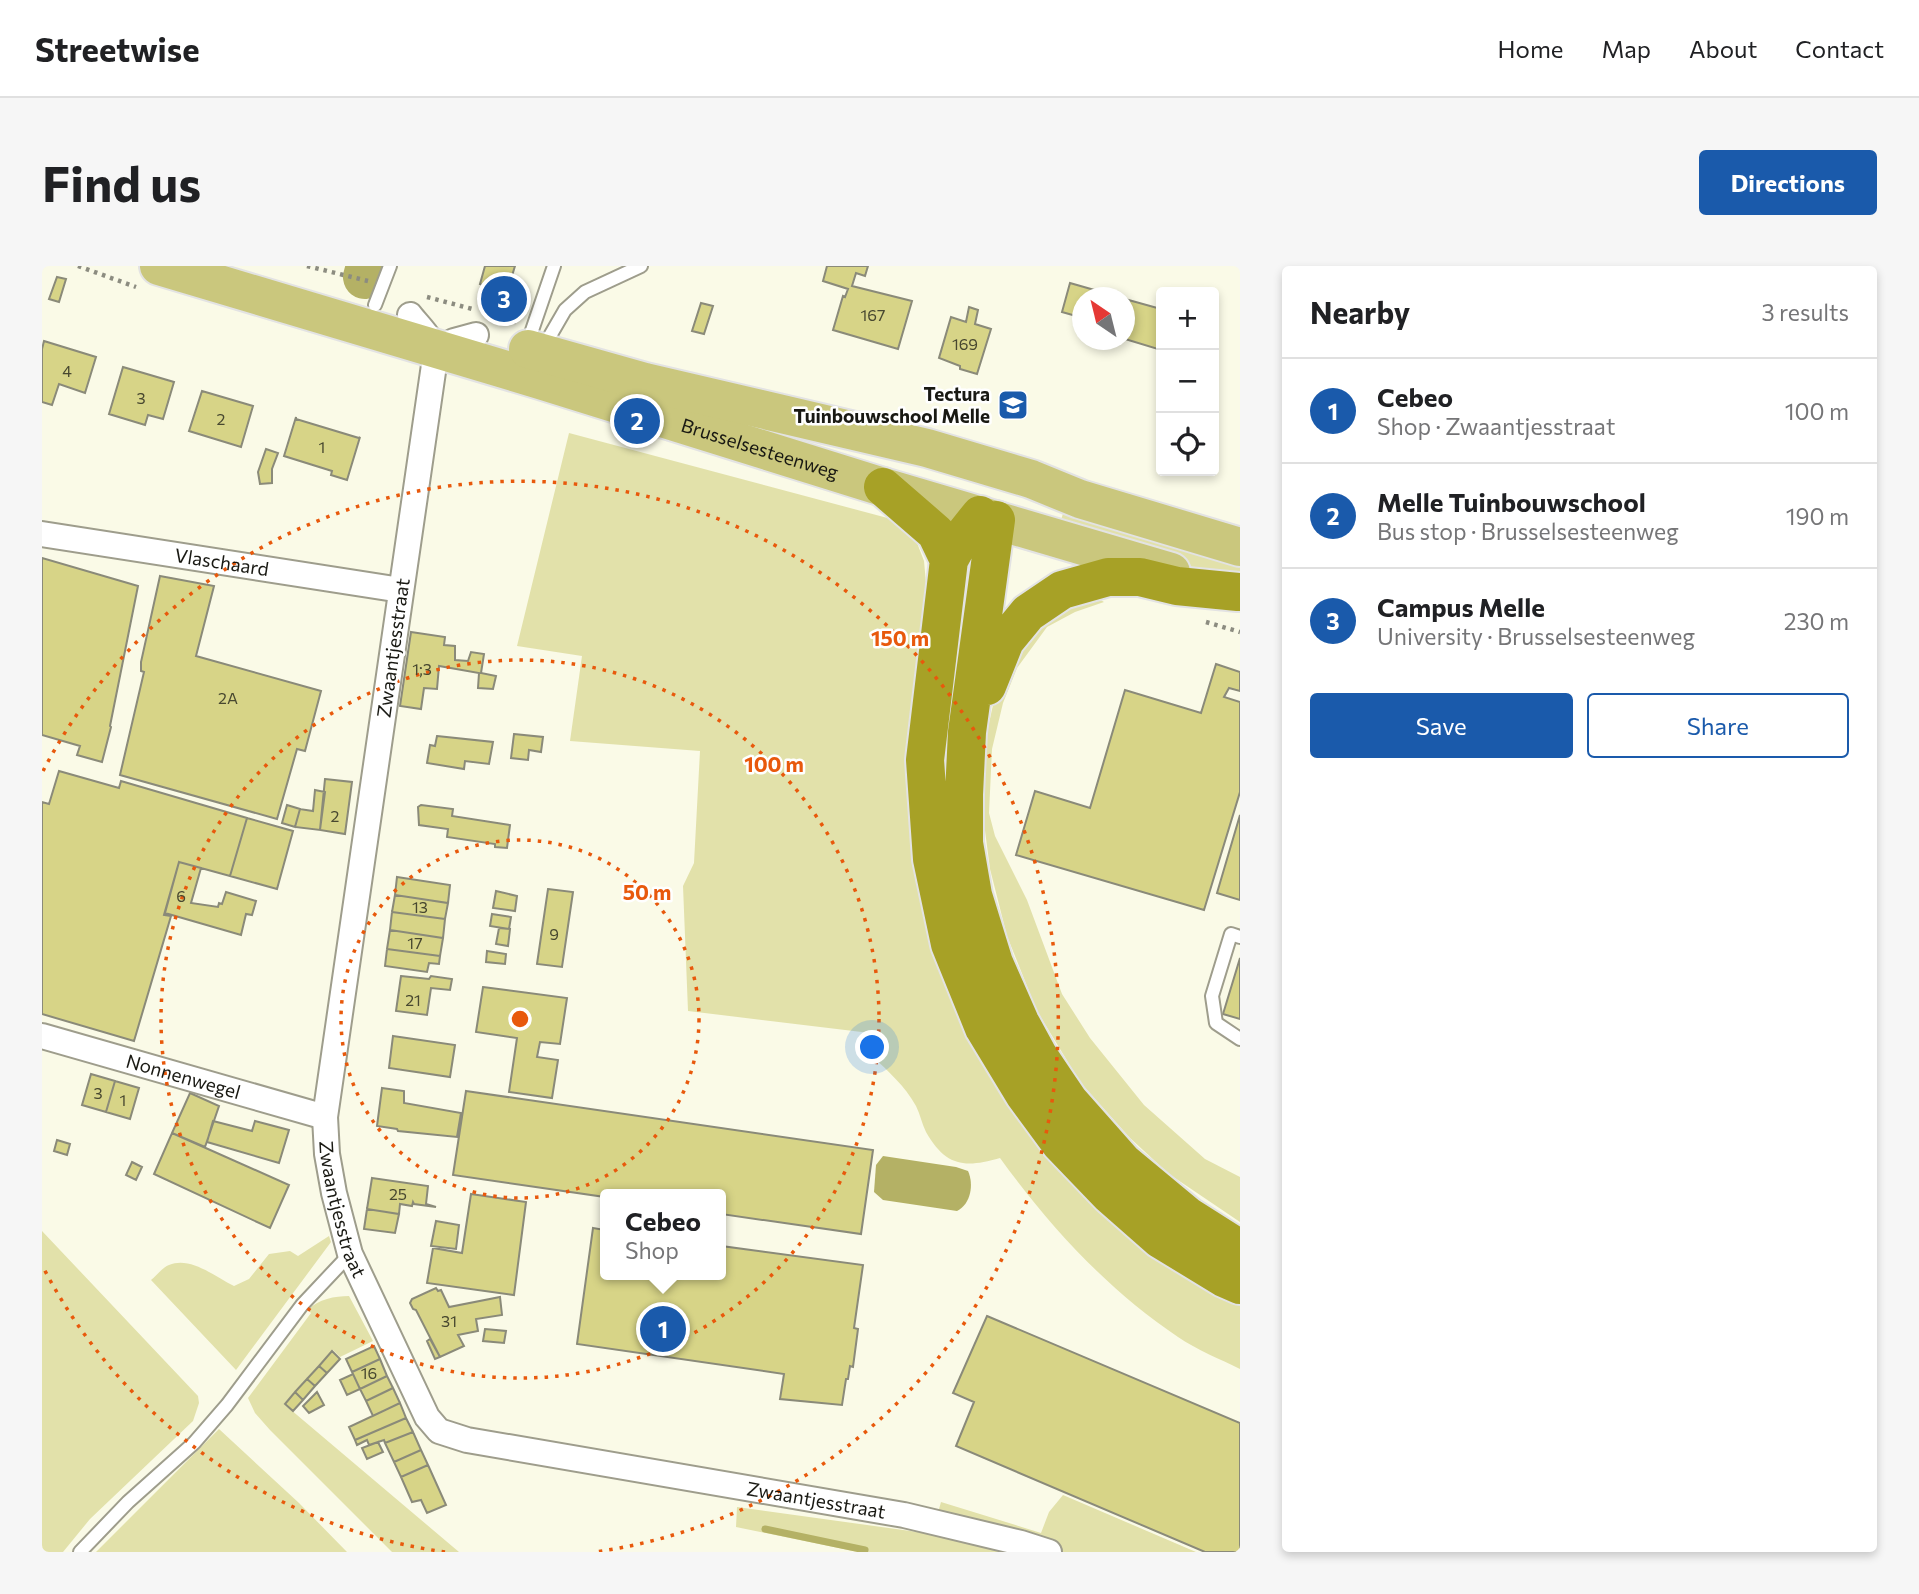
<!DOCTYPE html>
<meta charset="utf-8">
<style>
body{margin:0;font-family:Commissioner,sans-serif;background:#f6f6f6;color:#202124}
.controls{position:absolute;right:21px;top:21px;display:grid;overflow:hidden;border-radius:7px;box-shadow:0 4px 10px #0003}
.controls button{width:63px;height:63px;display:grid;place-items:center;padding:0;border:0;border-bottom:2px solid #e0e0e0;background:#fff;color:#202124;font:35px sans-serif}
.compass{position:absolute;left:1030px;top:21px;width:63px;height:63px;border-radius:50%;background:#fff;box-shadow:0 4px 10px #0003;rotate:325deg}
.you{position:absolute;left:831px;top:782px;width:24px;height:24px;margin:-18px;border:5px solid #fff;border-radius:50%;background:#1a73e8;box-shadow:0 0 0 10px #1a73e833}
.badge{display:grid;place-items:center;width:46px;height:46px;border-radius:50%;background:#1a5aab;color:#fff;font-size:23px;font-weight:700}
.pin{position:absolute;translate:-50% -50%;border:4px solid #fff;box-shadow:0 2px 7px #0006}
.popup{position:absolute;left:558px;top:923px;width:126px;height:91px;box-sizing:border-box;display:grid;place-content:center;border-radius:7px;background:#fff;filter:drop-shadow(0 2px 5px #0005);font-size:23px;white-space:nowrap;color:#757577}
.popup b{font-size:26px;color:#202124}
.popup::after{content:'';position:absolute;left:50%;top:100%;margin-left:-14px;border:14px solid transparent;border-top-color:#fff}
.list{margin:0;padding:0;list-style:none}
h2{display:flex;justify-content:space-between;align-items:center;height:91px;margin:0;padding:0 28px;font-size:30px}
h2 small{font-size:23px;font-weight:400;color:#757577}
.list li{display:grid;grid-template-columns:46px 1fr auto;gap:21px;align-items:center;box-sizing:border-box;height:105px;padding:0 28px;border-top:2px solid #e0e0e0}
.list b{display:block;font-size:26px;white-space:nowrap}
.list p{margin:0;font-size:23px;white-space:nowrap;color:#757577}
.list em{font-size:23px;font-style:normal;color:#757577}
.actions{display:flex;gap:14px;padding:21px 28px}
.actions a{flex:1;padding:16px 0;border:2px solid #1a5aab;border-radius:7px;text-align:center;font-size:24px;color:#1a5aab}
.actions .main{background:#1a5aab;color:#fff}
.icon{flex:none;width:38px;height:38px;fill:none;stroke:currentColor;stroke-width:2;stroke-linecap:round;stroke-linejoin:round}
.map{position:relative;flex:none;width:1198px;height:1286px;overflow:hidden;border-radius:7px}
header{display:flex;align-items:center;gap:42px;box-sizing:border-box;height:98px;padding:0 35px;background:#fff;border-bottom:2px solid #e0e0e0}
header strong{font-size:33px}
nav{display:flex;gap:38px;margin-inline-start:auto;font-size:24px}
.intro{display:flex;align-items:center;justify-content:space-between;box-sizing:border-box;height:168px;padding:0 42px}
h1{margin:0;font-size:49px}
.button{padding:18px 32px;border-radius:7px;background:#1a5aab;color:#fff;font-size:24px;font-weight:700}
main{display:flex;gap:42px;padding:0 42px}
aside{flex:1;background:#fff;border-radius:7px;box-shadow:0 4px 10px #0003}
.map>svg:first-child{display:block}
</style>
<header>
<strong>Streetwise</strong>
<nav><a>Home</a><a>Map</a><a>About</a><a>Contact</a></nav>
</header>
<div class="intro"><h1>Find us</h1><a class="button">Directions</a></div>
<main>
<div class="map">
<svg width="1198" height="1286" viewBox="0 0 1198 1286">
<rect width="100%" height="100%" fill="#fafae7"/>
<path fill="#e2e1aa" d="M527 167 853 254 872 269 882 295 885 328 865 494 967 838 1003 889 1056 944 1108 988 1173 1028 1198 1039V1103C1178 1093 1155 1084 1136 1071 1065 1023 1008 961 958 892 923 902 904 901 884 866 880 858 878 848 874 840 863 820 846 805 830 790L828 767 646 745 641 620 652 597 658 485 528 475 540 390 475 380Z
M1022 244 1198 297V320L1017 261Z
M1050 329 1062 336 1033 346 1005 361 975 402 961 437 950 483 947 547 953 570 985 634 1020 728 1048 772 1102 839 1163 893 1198 911V956L1127 908 1088 872 1038 816 995 745 965 670 948 603 939 534 944 471 956 416 976 374 1014 341Z
M0 965 156 1130 157 1137 151 1155 48 1253 21 1286H0Z
M287 970 289 976 194 1104 109 1014C114 1010 121 1001 127 999 149 990 173 1011 192 1020L207 1013 227 988 248 985 256 990Z
M307 1030 331 1075 298 1091 291 1084 242 1138 417 1286H350L228 1164 213 1147 206 1132 269 1047 266 1044C276 1033 293 1030 307 1030Z
M177 1163 257 1237 305 1286H54Z
M1021 1229 1154 1286H816L694 1261 695 1241 890 1268 899 1236 999 1267 1007 1246Z"/>
<path fill="#b4b165" d="M841 890 914 901 926 905C932 918 929 938 915 945L841 934 832 926 834 899Z"/>
<g fill="none" stroke-linecap="round" stroke-linejoin="round">
<path stroke="#b4b165" stroke-width="7" d="M723 1263 823 1284"/>
<path stroke="#b4b165" stroke-width="44" d="M323 11 326 0"/>
</g>
<path fill="#d7d487" stroke="#8a8a79" stroke-width="2" d="M443 0H473L465 26 438 18Z
M785 0H826L823 10 814 7 810 20 870 35 856 83 791 64 801 30 803 31 806 23 781 15Z
M15 11 24 13 17 36 7 33Z
M1028 17 1056 25 1055 32H1041V52L1020 46Z
M1083 33 1119 43V84L1083 73Z
M659 37 671 40 662 68 650 65Z
M927 41 936 44 933 58 949 63 935 108 918 103V100L897 92 909 51 924 56Z
M2 75 54 91 43 127 17 118 10 139 0 136V83Z
M81 101 132 116 121 153 106 149 103 159 67 148Z
M160 125 211 140 199 181 147 165Z
M254 151V153L317 172 318 171 305 214 289 209 290 205 242 190Z
M224 183 236 187 230 203V217L218 218 216 206Z
M0 292 96 320 68 460 69 461 60 496 35 489 38 480 0 469Z
M118 310 172 320 154 390 279 425 263 485 255 483 235 553 78 509 102 406 99 405V396Z
M369 366 403 371 402 379 413 380V394L426 395 429 386 442 388 439 407 454 410 451 423 436 422 437 407 397 400 395 423 382 422 379 443 358 440Z
M1174 398 1198 406V425L1187 422 1182 431 1198 436V526L1162 644 974 589 993 525 1048 542 1083 424 1159 447Z
M472 468 501 471 499 486 487 484 486 494 469 492Z
M395 470 451 476 447 498 423 495 422 503 385 497 388 479 393 480Z
M17 505 77 522 79 515 205 552 188 610 137 596 122 649 129 650 92 775 0 748V536L7 538Z
M283 513 310 516 303 568 278 564Z
M273 524 283 526 278 564 253 561 258 543 271 545Z
M245 539 258 543 253 561 240 557Z
M379 539 411 543 410 550 468 559 465 582 453 581V578L405 571 406 563 377 559 376 541Z
M1198 549V634L1175 627Z
M205 552 251 565 235 623 188 610Z
M137 596 159 602 149 637 176 641 177 637 180 638 184 626 214 635 210 649 204 648 199 669 123 647Z
M355 611 408 619 406 637 353 629Z
M506 623 531 626 520 701 495 698Z
M454 625 475 630 473 645 451 642Z
M353 629 406 637 403 653 350 646Z
M350 646 403 653 401 672 348 664Z
M450 648 469 651 467 663 448 660Z
M457 662 468 663 466 680 454 678Z
M348 664 401 672 398 690 345 683Z
M345 683 398 690 397 698 387 697 385 706 343 700Z
M445 685 464 688 463 698 444 696Z
M1198 692V753L1181 748Z
M359 710 387 713 389 710 410 713 408 724 389 722 385 749 354 745Z
M441 721 525 732 518 778 498 776 495 791 516 794 510 832 467 826 475 772 434 766Z
M351 770 413 779 408 811 347 802Z
M49 808 73 815 64 846 40 839Z
M73 815 97 822 88 853 64 846Z
M340 822 362 825V837L419 847 415 871 356 865 355 863 335 860Z
M424 825 831 884 819 968 679 948V928H563V931L411 909Z
M148 827 177 840 163 881 130 867Z
M171 855 210 865 213 855 247 864 237 897 165 876Z
M130 867 247 919 228 962 112 908Z
M15 874 28 878 25 889 12 885Z
M90 896 100 901 94 914 84 909Z
M330 912 386 920 384 938 394 941 372 938 371 936 370 940 358 938 357 948 325 943Z
M429 928 484 936 472 1029 385 1017 391 982 420 987Z
M325 943 357 948 353 967 322 963Z
M394 955 417 959 414 983 389 980Z
M551 962 563 964V1009H679V980L821 999 812 1062 816 1063 811 1101 808 1100 806 1113H804L800 1139 738 1133 742 1108 535 1078Z
M394 1022 396 1025 399 1024 407 1041 458 1031 460 1049 434 1053 436 1065 416 1069 422 1080 398 1091 374 1044 371 1043 368 1037 370 1033Z
M945 1050 1198 1157V1286H1163L914 1180 932 1136 911 1127Z
M443 1063 464 1065 462 1077 441 1075Z
M388 1073 398 1091 393 1093 385 1075Z
M332 1080 338 1093 310 1106 304 1093Z
M290 1085 298 1093 285 1107 277 1100Z
M338 1093 345 1110 318 1123 310 1106Z
M277 1100 285 1107 273 1120 265 1113Z
M311 1108 318 1123 305 1129 298 1114Z
M345 1110 351 1122 324 1135 318 1123Z
M265 1113 273 1120 261 1134 253 1126Z
M351 1122 358 1137 331 1150 324 1135Z
M253 1126 261 1134 251 1145 243 1138Z
M275 1126 282 1139 267 1147 261 1140Z
M358 1137 364 1152 313 1174 307 1161Z
M364 1152 371 1166 343 1177 342 1174 327 1179 325 1174 315 1179 313 1174Z
M371 1166 379 1184 352 1196 343 1177Z
M336 1176 341 1186 325 1193 320 1182Z
M379 1184 386 1199 359 1211 352 1196Z
M386 1199 404 1239 385 1247 379 1234 370 1236 359 1211Z"/>
<g fill="none" stroke-linecap="round" stroke-linejoin="round">
<g stroke="#9e9d8c" stroke-width="16">
<path id="service" d="M333 39 348 0
M485 79 512 0
M501 82 523 44 543 26 599 0
M1198 671 1189 668 1170 730 1174 757 1198 773
M38 1286 86 1236 152 1177 185 1139 260 1039 308 988"/>
</g>
<g stroke="#9e9d8c" stroke-width="28">
<g id="minor">
<path id="s1" d="M368 49C378 62 394 75 393 92L283 851 285 888 292 927 308 988 385 1151 397 1165 425 1174 862 1249 979 1277 1007 1286"/>
<path d="M394 84 412 75 434 69"/>
<path id="s2" d="M0 268 359 324"/>
<path id="s3" d="M0 770 283 851"/>
</g>
</g>
<g stroke="#e3e3e3" stroke-width="42">
<g id="primary">
<path id="s4" d="M117 0 498 114 841 221 1129 306"/>
<path d="M486 83 603 116 885 182 989 213 1038 233 1198 281"/>
</g>
</g>
<g stroke="#e3e3e3" stroke-width="42">
<path id="motorway" d="M841 221 894 267 907 294
M938 249 918 274 907 294 883 494 890 593 908 678 942 762 982 828 1018 877 1068 929 1118 973 1182 1012 1198 1019
M954 254 925 466 922 528V577L931 629 952 697 978 756 996 789 1027 835 1081 896 1146 950 1198 983
M945 420 963 375 986 347 1020 324 1066 311H1098L1135 320 1196 326"/>
</g>
<path stroke="#8c8c80" stroke-width="4.5" stroke-dasharray="3.5 5" stroke-linecap="butt" d="M36 0 94 21
M265 0 326 15
M385 31 434 44
M446 48 474 56
M1164 356 1198 366"/>
<use href="#service" stroke="#fff" stroke-width="12"/>
<use href="#minor" stroke="#fff" stroke-width="24"/>
<use href="#primary" stroke="#cac77d" stroke-width="38"/>
<use href="#motorway" stroke="#a7a126" stroke-width="38"/>
</g>
<g fill="none" stroke="#e8590c" stroke-width="3.5" stroke-dasharray="3.5 7">
<circle cx="478" cy="753" r="179"/>
<circle cx="478" cy="753" r="359"/>
<path d="M403 1286A538 538 0 0 1 1 1001M1 505A538 538 0 1 1 553 1286"/>
</g>
<defs>
<g id="school-square" transform="scale(1.575)"><rect x="-9" y="-9" width="18" height="18" rx="4" fill="#1a5aab" stroke="#fff"/><path d="M0-5L7-2L0 1L-7-2ZM-4 1L0 2.5L4 1V4Q0 6-4 4Z" fill="#fff"/></g>
</defs>
<g fill-rule="evenodd">
<use href="#school-square" x="971" y="139"/>
</g>
<g text-anchor="middle" stroke-width="5" stroke-linejoin="round" paint-order="stroke">
<g font-size="16" fill="#484830">
<text x="831" y="55">167</text>
<text x="923" y="84">169</text>
<text x="25" y="111">4</text>
<text x="99" y="138">3</text>
<text x="179" y="159">2</text>
<text x="280" y="187">1</text>
<text x="380" y="409">1;3</text>
<text x="186" y="438">2A</text>
<text x="293" y="556">2</text>
<text x="139" y="636">6</text>
<text x="378" y="647">13</text>
<text x="512" y="674">9</text>
<text x="373" y="683">17</text>
<text x="371" y="740">21</text>
<text x="56" y="833">3</text>
<text x="81" y="840">1</text>
<text x="356" y="934">25</text>
<text x="407" y="1061">31</text>
<text x="327" y="1113">16</text>
</g>
<g font-size="19" font-weight="bold" fill="#191913" stroke="#fff" text-anchor="end">
<text x="948" y="135">Tectura<tspan x="948" dy="22">Tuinbouwschool Melle</tspan></text>
</g>
<g font-size="19" fill="#191913" stroke="#fff">
<text dy="7" stroke="none"><textPath href="#s4" startOffset="628">Brusselsesteenweg</textPath></text>
<text dy="7" stroke="none"><textPath href="#s2" startOffset="182">Vlaschaard</textPath></text>
<text transform="translate(351 382) rotate(-82)" y="7">Zwaantjesstraat</text>
<text dy="7" stroke="none"><textPath href="#s3" startOffset="147">Nonnenwegel</textPath></text>
<text dy="7" stroke="none"><textPath href="#s1" startOffset="912">Zwaantjesstraat</textPath></text>
<text dy="7" stroke="none"><textPath href="#s1" startOffset="1540">Zwaantjesstraat</textPath></text>
</g>
</g>
<circle cx="478" cy="753" r="10" fill="#e8590c" stroke="#fff" stroke-width="3.5"/>
<g font-size="21" text-anchor="middle" font-weight="bold" fill="#e8590c" stroke="#fff" stroke-width="5" stroke-linejoin="round" paint-order="stroke">
<text x="858" y="380">150 m</text>
<text x="732" y="506">100 m</text>
<text x="605" y="634">50 m</text>
</g>
</svg>
<div class="controls">
<button>+</button>
<button>−</button>
<button><svg class="icon" aria-label="locate" viewBox="0 0 24 24"><circle cx="12" cy="12" r="6"/><path d="M12 2v4M12 18v4M2 12h4M18 12h4"/></svg></button>
</div>
<svg class="compass" viewBox="-18 -18 36 36"><path d="M0-13l5 13h-10z" fill="#e53935"/><path d="M0 13l5-13h-10z" fill="#757577"/></svg>
<div class="you"></div>
<div class="pin badge" style="left:621px;top:1063px">1</div>
<div class="popup"><b>Cebeo</b>Shop</div>
<div class="pin badge" style="left:595px;top:155px">2</div>
<div class="pin badge" style="left:462px;top:33px">3</div>
</div>
<aside>
<h2>Nearby<small>3 results</small></h2>
<ul class="list">
<li><span class="badge">1</span><div><b>Cebeo</b><p>Shop · Zwaantjesstraat</p></div><em>100 m</em></li>
<li><span class="badge">2</span><div><b>Melle Tuinbouwschool</b><p>Bus stop · Brusselsesteenweg</p></div><em>190 m</em></li>
<li><span class="badge">3</span><div><b>Campus Melle</b><p>University · Brusselsesteenweg</p></div><em>230 m</em></li>
</ul>
<div class="actions"><a class="main">Save</a><a>Share</a></div>
</aside>
</main>
